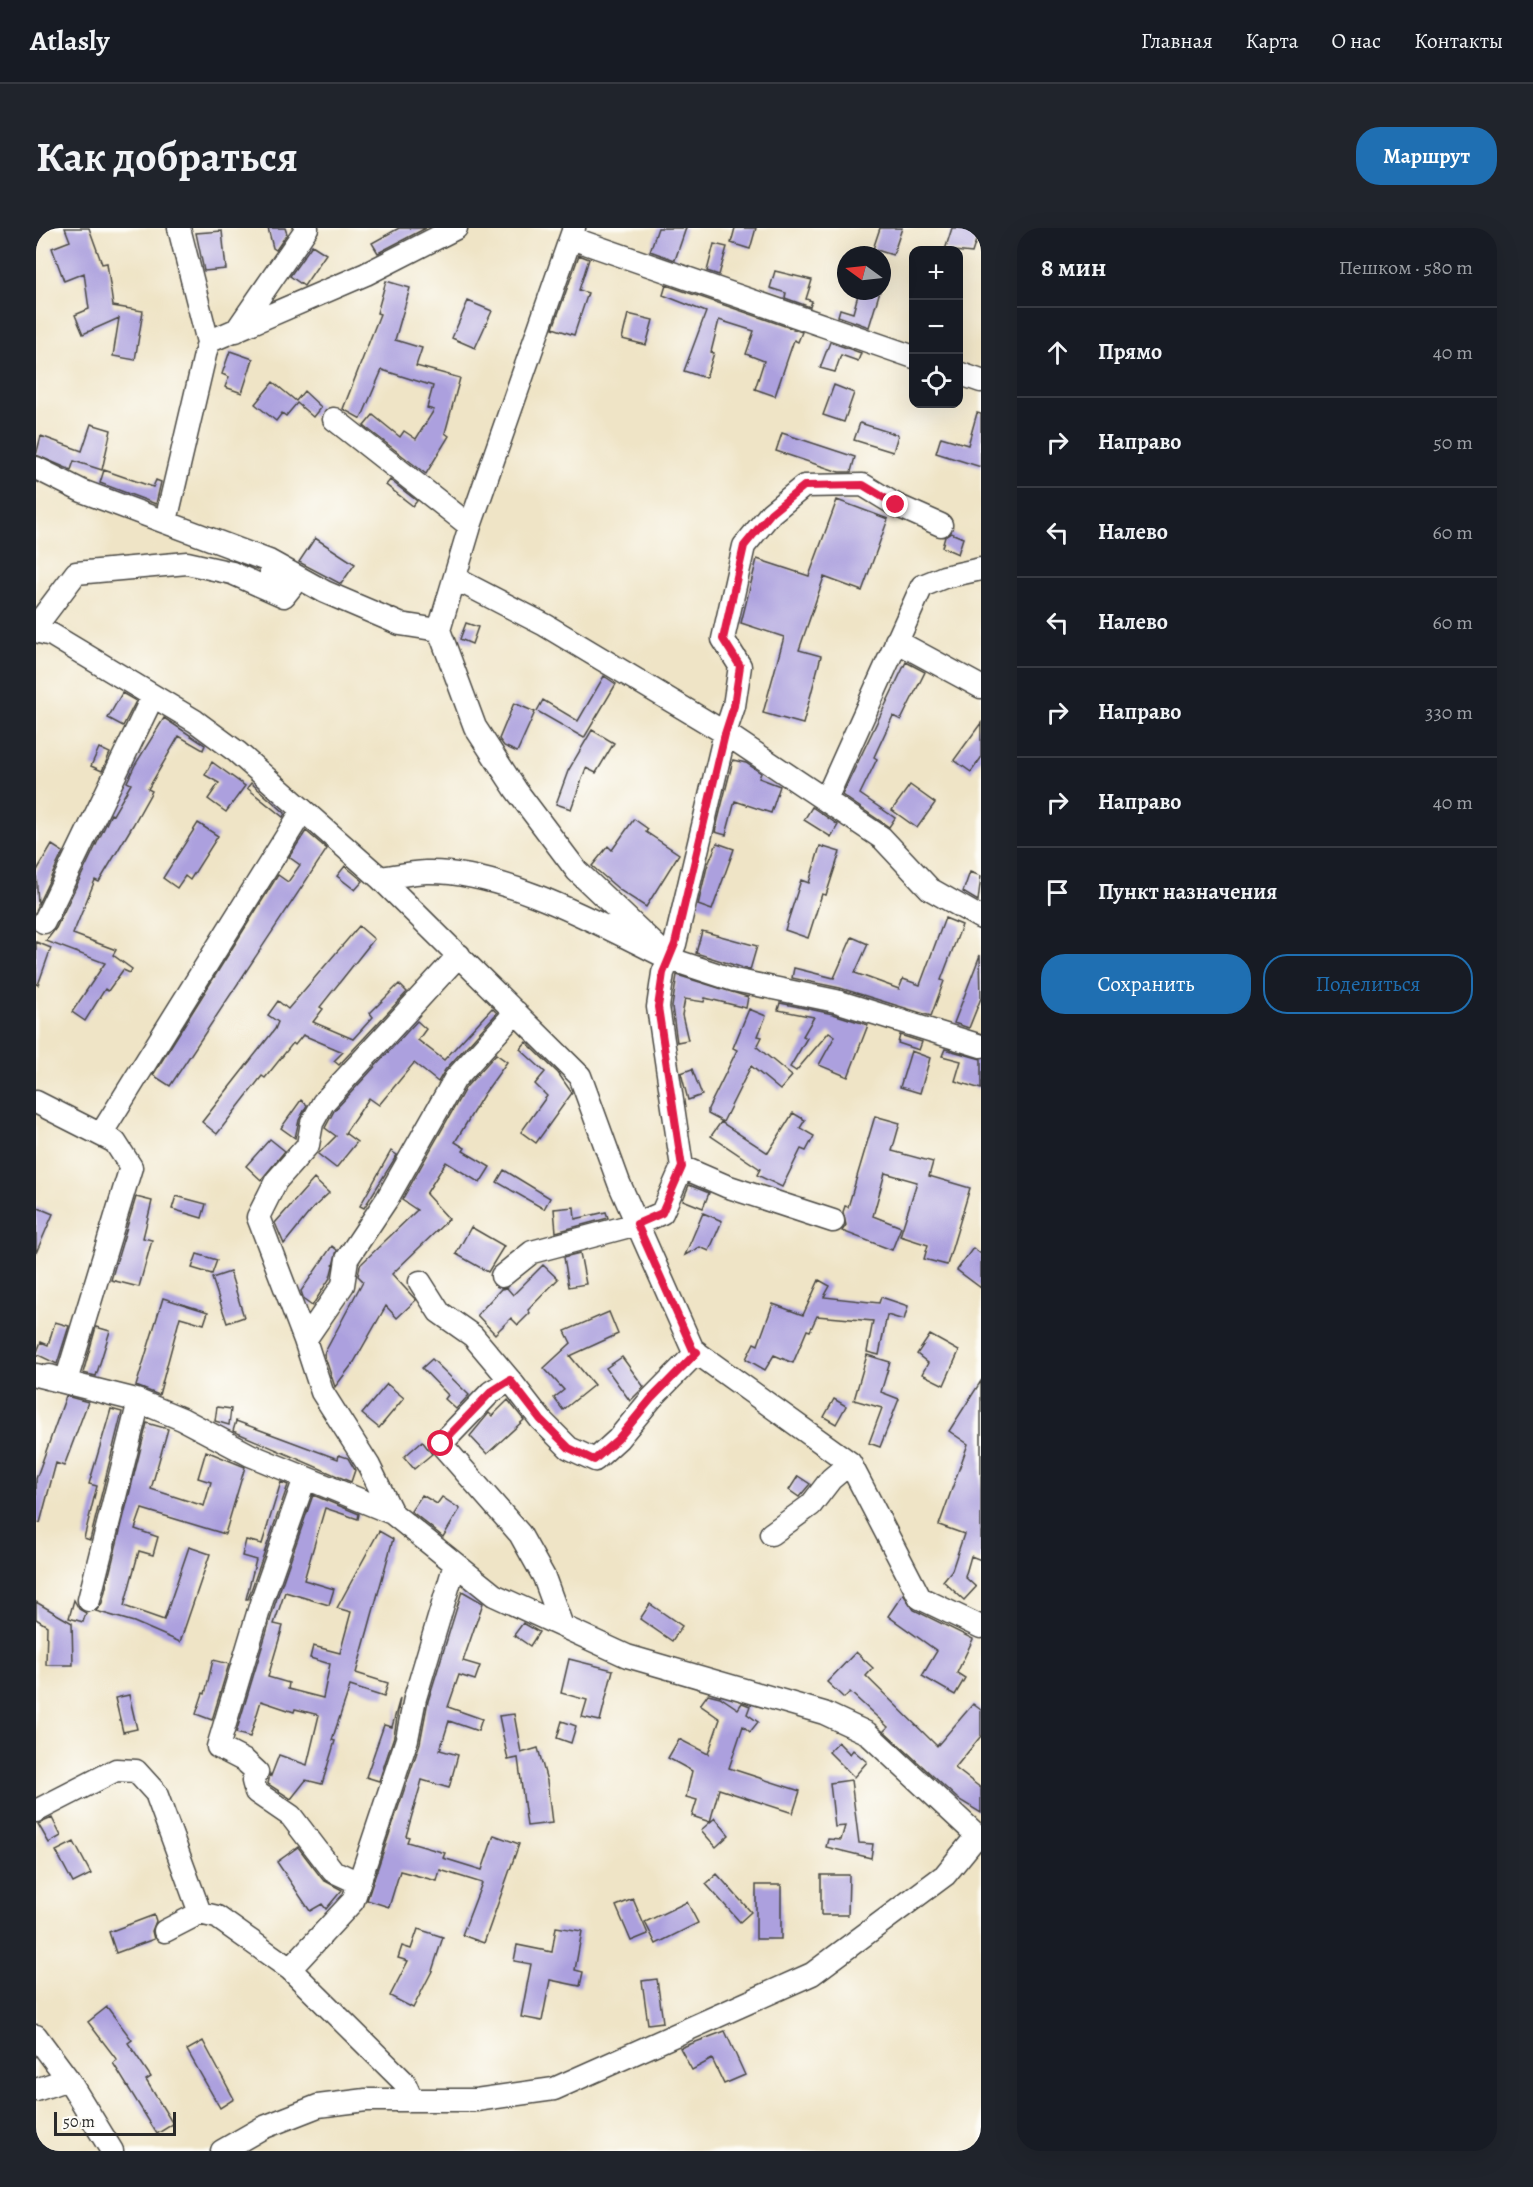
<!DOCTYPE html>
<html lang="ru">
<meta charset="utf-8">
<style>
body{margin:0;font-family:Alegreya,serif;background:#20242c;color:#f1f3f6}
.controls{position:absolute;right:18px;top:18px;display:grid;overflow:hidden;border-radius:12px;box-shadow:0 6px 24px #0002}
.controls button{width:54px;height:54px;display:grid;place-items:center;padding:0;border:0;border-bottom:2px solid #363941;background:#171b24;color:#f1f3f6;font:30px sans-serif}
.compass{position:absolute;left:801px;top:18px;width:54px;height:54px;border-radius:50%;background:#171b24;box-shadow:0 6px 24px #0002;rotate:285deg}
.scale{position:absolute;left:18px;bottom:15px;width:122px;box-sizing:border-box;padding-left:6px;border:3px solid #2b2b2b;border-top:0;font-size:16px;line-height:21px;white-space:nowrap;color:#2b2b2b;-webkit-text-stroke:4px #fdfcf7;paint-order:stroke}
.stop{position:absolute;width:18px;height:18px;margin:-14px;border:4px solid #e11d48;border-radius:50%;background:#fff}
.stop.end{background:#e11d48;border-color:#fff;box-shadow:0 2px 6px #0008}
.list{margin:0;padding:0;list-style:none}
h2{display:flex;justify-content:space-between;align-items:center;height:78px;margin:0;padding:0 24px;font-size:26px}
h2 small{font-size:20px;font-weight:400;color:#9ea1a6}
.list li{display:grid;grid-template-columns:39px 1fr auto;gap:18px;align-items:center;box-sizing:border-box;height:90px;padding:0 24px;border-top:2px solid #363941}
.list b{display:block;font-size:22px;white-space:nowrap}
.list em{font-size:20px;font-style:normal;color:#9ea1a6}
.actions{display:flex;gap:12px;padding:18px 24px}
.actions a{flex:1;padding:14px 0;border:2px solid #1f6fb2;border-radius:24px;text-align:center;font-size:21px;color:#1f6fb2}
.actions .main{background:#1f6fb2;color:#fff}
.icon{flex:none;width:33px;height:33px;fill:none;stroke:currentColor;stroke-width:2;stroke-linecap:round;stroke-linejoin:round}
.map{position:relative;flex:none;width:945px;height:1923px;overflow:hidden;border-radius:24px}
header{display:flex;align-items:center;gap:36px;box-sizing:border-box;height:84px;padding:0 30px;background:#171b24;border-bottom:2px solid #363941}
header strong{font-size:28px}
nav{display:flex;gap:33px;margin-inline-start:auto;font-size:21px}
.intro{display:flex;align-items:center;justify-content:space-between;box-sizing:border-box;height:144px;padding:0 36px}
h1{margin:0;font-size:42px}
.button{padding:15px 27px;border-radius:24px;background:#1f6fb2;color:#fff;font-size:21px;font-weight:700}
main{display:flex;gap:36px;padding:0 36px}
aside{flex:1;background:#171b24;border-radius:24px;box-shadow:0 6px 24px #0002}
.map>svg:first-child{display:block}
</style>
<header>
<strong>Atlasly</strong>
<nav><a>Главная</a><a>Карта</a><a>О нас</a><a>Контакты</a></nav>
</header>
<div class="intro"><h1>Как добраться</h1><a class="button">Маршрут</a></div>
<main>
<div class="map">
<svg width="945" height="1923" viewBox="0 0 945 1923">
<rect width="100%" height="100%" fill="#fdfcf7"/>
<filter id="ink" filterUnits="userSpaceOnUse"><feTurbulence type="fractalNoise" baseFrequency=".0167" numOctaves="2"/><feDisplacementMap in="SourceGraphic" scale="12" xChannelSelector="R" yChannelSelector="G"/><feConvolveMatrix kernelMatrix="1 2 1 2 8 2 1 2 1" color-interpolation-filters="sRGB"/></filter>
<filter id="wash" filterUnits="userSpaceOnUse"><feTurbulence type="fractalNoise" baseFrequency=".008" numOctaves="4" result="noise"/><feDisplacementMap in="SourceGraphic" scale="24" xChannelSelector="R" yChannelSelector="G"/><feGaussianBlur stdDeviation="1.35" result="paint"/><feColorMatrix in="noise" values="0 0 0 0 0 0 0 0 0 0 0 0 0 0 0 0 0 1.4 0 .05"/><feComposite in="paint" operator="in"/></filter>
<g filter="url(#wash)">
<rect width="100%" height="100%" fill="#efe4c6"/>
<g id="blocks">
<path fill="#aca0de" d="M29 0H53L66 36 71 35 77 78 107 83 99 132 77 128 83 90 47 106 39 87 53 81 48 45 28 53 16 20 34 13Z
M232 0H249L251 6 240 22 237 20Z
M363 0H390L342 25 336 15Z
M622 0H650L639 32 614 23Z
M699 0H720L714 21 695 15Z
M844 0H866L857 27 837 21Z
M916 0H944L936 25 909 22Z
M186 3 190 41 168 43 160 5Z
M678 16 691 19 683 47 671 43Z
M276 17 290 26 268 58 254 48Z
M543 27 553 31 543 62 552 65 538 107 517 100Z
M739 43 776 52 770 71 776 73 774 79 749 70 750 65 734 60Z
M350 53 374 60 359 112 386 120 380 138 424 150 409 205 413 208 390 246 328 198 337 187 364 209 368 203 380 211 398 182 391 180 397 158 346 142 325 191 307 181 344 86 341 85Z
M630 57 766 104 762 114 758 112 739 168 719 161 728 133 710 126 718 103 683 92 675 124 678 125 670 150 648 143 670 84 627 67Z
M823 63H844L833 99 802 88 804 81 817 85Z
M432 73 456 83 439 120 416 110Z
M592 86 617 92 610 117 586 111Z
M794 114 825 125 822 133 805 127 799 144 784 140Z
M194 123 217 131 206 165 189 159 193 149 186 146Z
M237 154 260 173 268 163 285 179 277 189 261 175 250 188 246 185 240 193 219 176Z
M798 157 818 165 808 194 787 187Z
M941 185 945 186V239L900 225 905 209 932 217Z
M824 195 862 207 857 224 818 212Z
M55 196 75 202 66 242 38 233 35 242 0 227 5 208 46 223Z
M746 205 819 229 815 244H803L740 223Z
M68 242 117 259 120 252 125 254 120 276 64 255Z
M354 252 381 273 377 278 350 257Z
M801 272 852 291 826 363 788 349 763 422 785 428 767 496 727 485 748 409 705 395 721 331 773 348Z
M915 305 927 310 922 326 906 319 909 309Z
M279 310 319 336 305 356 263 334Z
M430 395 442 399 436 416 424 411Z
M870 434 889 444 865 492 857 488 838 529 841 531 824 566 859 590 853 599 806 567Z
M568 448 580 456 548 510 501 483 507 472 542 493Z
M86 465 100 473 87 498 72 490Z
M478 475 499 484 481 524 468 518 463 511Z
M128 490 169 517 167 522 143 508 112 561 116 563 97 597 63 654 59 652 37 706 80 722 77 727 96 741 94 745 87 742 72 763 69 761 49 793 36 784 69 735 10 713 20 700 75 586 77 587 95 556 91 554 99 537Z
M945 495V530L935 544 918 532Z
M556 502 578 515 560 545 550 540 535 581 520 576 532 543Z
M63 520 74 525 66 543 55 538Z
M697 532 710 535 725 545 723 550 744 558 735 585 699 573 690 607 679 604Z
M176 534 209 558 190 584 172 571 183 555 169 547Z
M215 555 249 585 247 589 211 560Z
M874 557 899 575 881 600 856 582Z
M776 579 802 597 795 609 768 592Z
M598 591 612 601 610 604 643 626 610 679 585 663 556 638 572 618 576 622Z
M162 595 182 608 154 652 149 648 141 660 127 650Z
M270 603 291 621 134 858 117 847 242 647 252 654 264 637 253 629Z
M681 615 698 621 676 682 662 677 671 639Z
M16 617 27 624 2 676 0 644Z
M784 618 804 624 790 667 786 666 772 710 749 702 765 652 773 655Z
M309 638 327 653 319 662 301 648Z
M934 644 945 648 942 673 927 664Z
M909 690 926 697 905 752 908 753 895 788 804 760 756 750 758 740 798 750 816 709 832 716 819 745 863 761 867 751 884 757Z
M323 698 338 711 284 779 287 781 277 794 317 811 337 789 334 785 363 756 371 764 303 837 298 833 307 824 267 807 259 817 257 815 229 850 226 848 181 906 166 894 239 801 242 794 232 787 242 773 252 781Z
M666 703 721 718 714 742 660 725Z
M0 714 15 720 2 757 0 756Z
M944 727 945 770 933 800 918 795Z
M641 747 712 769 710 780 669 770 668 774 649 771 646 787 652 812 641 814 636 779Z
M744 775 797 786 832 797 812 849 783 837 799 808 793 804 760 843 754 839 771 810 767 808 778 789 742 782Z
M456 780 461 785 409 842 402 854 378 835 343 877 333 870 309 905 321 914 300 940 282 926 300 908 289 900 298 883 381 793 390 801 382 812 408 832Z
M713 781 730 788 722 808 726 809 721 819 756 848 744 862 715 838 687 894 672 886V881L701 822 697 820Z
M864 807 886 814 883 822 862 815Z
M490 814 522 845 536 865 500 915 485 904 511 868 499 856 509 844 484 821Z
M909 821 945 831V861L919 853 925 833 906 828Z
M875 823 894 830 884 865 864 859Z
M460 826 471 834 448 866 419 914 429 920 427 923 454 939 444 955 410 934 390 966 413 991 356 1046 380 1072 361 1090 350 1078 318 1134 299 1159 288 1126 327 1053 322 1048 324 1037 381 982 366 972 430 859Z
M656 841 666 867 652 872 645 845Z
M265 872 271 877 263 892 259 910 245 900Z
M757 885 769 892 764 900 778 908 770 923 765 921 746 959 721 947 724 941 675 908 685 894 732 925Z
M839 888 864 895 856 923 897 934 893 948 934 960 911 1037 888 1031 892 1017 864 1008 881 954 849 945 837 988 865 999 856 1022 806 1003 810 997 807 984 809 978 812 979Z
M234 911 249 923 225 952 210 938Z
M355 923 361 927 328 980 324 978Z
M468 942 514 970 508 981 461 954Z
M278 951 293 965 277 980 248 1016 239 995Z
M653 957 673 965 667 980 647 972Z
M140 968 170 976 166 990 136 981Z
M100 969 116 973 107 1010 116 1012 103 1059 75 1052Z
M0 979 17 986 0 1025Z
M538 979 539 991 570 984 572 990 520 1004 518 981Z
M667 985 686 993 673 1023 664 1019 649 1027Z
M435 999 468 1018 452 1044 420 1026Z
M296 1018 301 1022 294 1050 276 1078 268 1072 265 1063Z
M937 1020 945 1026V1060L921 1042Z
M544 1025 550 1056 533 1059 528 1029Z
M161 1026 181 1032 176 1046 156 1040Z
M507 1037 522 1051 492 1082 494 1085 482 1097 475 1090 459 1106 441 1087 465 1061 471 1060 477 1067Z
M194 1044 208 1089 191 1095 176 1050Z
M783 1052 794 1058 788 1069 843 1075 845 1069 872 1078 868 1092 851 1087 843 1127 831 1124 837 1093 781 1088 774 1103 771 1102 757 1135 738 1127 729 1142 710 1131 718 1115 722 1117 737 1076 767 1087Z
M127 1070 172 1084 168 1096 144 1089 123 1167 100 1158Z
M573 1084 582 1106 534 1128 558 1157 527 1182 518 1170 528 1162 508 1140 535 1115 529 1103Z
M19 1094 33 1098 21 1136 0 1126 5 1114 12 1117Z
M60 1099 74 1103 60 1148 47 1145Z
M894 1107 923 1123 908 1157 886 1146 892 1135 881 1126Z
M831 1127 854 1134 845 1164 863 1171 844 1219 833 1215 846 1180 818 1172Z
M586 1129 608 1159 594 1173 570 1140Z
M396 1131 433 1167 420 1181 409 1171 412 1167 386 1140Z
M945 1153V1332L935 1328 929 1349 940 1359 928 1372 907 1353 916 1342 928 1306 903 1297 932 1216 913 1203Z
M351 1156 368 1170 343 1200 326 1186Z
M30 1168 52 1174 28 1238 20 1235 4 1295 0 1294V1251Z
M798 1171 810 1178 800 1196 788 1189Z
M472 1172 488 1192 451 1226 434 1208 453 1185 456 1188Z
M181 1179 195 1181 193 1197 179 1193Z
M75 1181 86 1184 54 1312 48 1310 61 1258 53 1256Z
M200 1193 302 1231 303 1227 312 1230 319 1242 315 1254 197 1203Z
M111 1195 132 1201 115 1261 168 1278 175 1254 162 1250 170 1223 209 1239 189 1306 106 1281 99 1301 122 1309 117 1327 103 1323 88 1378 128 1392 153 1319 174 1326 144 1414 98 1394 60 1383 66 1375Z
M386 1213 396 1226 378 1241 368 1229Z
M762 1248 774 1256 763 1269 753 1262Z
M245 1254 252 1257 212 1371H210L220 1332 206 1328 210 1312 226 1316Z
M277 1267 323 1286 322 1291 289 1280 268 1352 298 1361 293 1377 249 1364 238 1396 247 1398 232 1449 253 1455 252 1461 287 1470 294 1436 274 1430 277 1418 304 1425 315 1384 301 1380 343 1303 357 1311 320 1445 352 1455 348 1469 314 1458 296 1512 299 1513 286 1556 270 1552 255 1571 232 1556 234 1546 235 1548 243 1527 271 1537 283 1487 259 1481 258 1484 225 1473 214 1509 200 1505 239 1376Z
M386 1267 401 1276 406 1269 424 1281 407 1309 375 1283Z
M426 1363 447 1375 427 1433 444 1438 439 1452 423 1447 412 1479 446 1491 442 1503 413 1493 404 1522 422 1527 413 1560 386 1552 370 1608 373 1609 371 1614 409 1625 407 1630 446 1642 458 1607 483 1616 448 1715 426 1707 446 1655 404 1642 401 1653 364 1643 353 1679 331 1672 384 1515 392 1473Z
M867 1366 878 1382 937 1411 921 1445 929 1450 919 1467 886 1448 901 1423 852 1388Z
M38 1372 43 1381 50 1385 47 1394 33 1390Z
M0 1374 36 1395 37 1437H10L11 1398 0 1391Z
M614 1376 646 1398 636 1413 604 1391Z
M487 1395 503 1404 494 1418 478 1407Z
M820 1424 837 1440 830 1448 901 1518 937 1476 945 1482V1508L919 1540 945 1560V1585L922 1571 848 1503 852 1499 814 1464 808 1470 791 1454Z
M533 1431 577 1442 564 1493 546 1489 551 1472 525 1465Z
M177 1432 193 1436 176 1492 160 1486 167 1465 169 1466Z
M672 1466 684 1469 702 1481 706 1475 714 1478 711 1486 722 1494 714 1504 707 1498 693 1540 764 1563 757 1585 683 1561 674 1594 656 1588 661 1572 650 1569 656 1543 632 1530 643 1511 672 1526 684 1491 664 1477Z
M93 1467 101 1501 87 1504 79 1470Z
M364 1470 358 1508 343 1553 330 1549 348 1497 356 1499Z
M478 1486 485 1525 502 1520 511 1553 516 1595 491 1598 482 1530 472 1532 463 1488Z
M526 1493 540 1498 535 1515 521 1510Z
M802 1514 814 1526 817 1522 831 1534 818 1549 793 1524Z
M815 1552 823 1615 837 1616 835 1630 790 1619 792 1611 805 1612 809 1598 799 1599 794 1555Z
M16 1590 25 1608 13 1615 2 1596Z
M679 1590 693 1607 680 1619 665 1602Z
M38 1614 55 1646 37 1655 20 1623Z
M262 1619 287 1652 306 1662 290 1681 286 1676 274 1683 241 1634Z
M681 1646 715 1684 704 1694 670 1656Z
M785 1647H813L812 1687H785Z
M720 1657H745V1711H720Z
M597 1671 612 1706 595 1713 580 1678Z
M651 1674 662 1695 620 1716 609 1694Z
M118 1687 120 1693 116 1703 118 1711 80 1725 73 1704Z
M520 1699 546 1703 539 1742 547 1744 544 1758 514 1752 506 1793 485 1789 495 1736 478 1733 481 1717 516 1724Z
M382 1701 407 1709 396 1743 377 1780 354 1768 372 1733 362 1730 366 1718 375 1721Z
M621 1751 627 1794 612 1796 606 1753Z
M71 1779 96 1812 92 1815 115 1849 110 1852 137 1896 121 1906 77 1835 81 1832 52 1794Z
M689 1803 709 1847 688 1856 676 1831 656 1842 644 1820Z
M167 1813 198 1871 184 1880 151 1822Z"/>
</g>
</g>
<g filter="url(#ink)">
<use href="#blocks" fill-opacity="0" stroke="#484742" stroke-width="1.5"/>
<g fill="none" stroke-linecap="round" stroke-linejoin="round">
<g stroke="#484742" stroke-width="25">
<path id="minor" d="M535 10 878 129
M200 103 271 0
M172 114 330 46 420 0
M922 145 945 153
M298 191 434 298
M0 240 46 263 233 333 289 364 364 396 403 402 439 499 480 562 541 643 634 731C565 697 468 642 390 644 375 645 359 648 344 650
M130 293 172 114 143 0
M420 351 509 397 689 505 846 610 894 661 945 690
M0 398 40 345 151 335 196 345 248 368 256 358 235 344
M403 402 434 298 538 0
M0 403 16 407 159 493 201 524 344 650 544 848 583 955 657 1122 814 1235 884 1370 945 1399
M860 413 945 459
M790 571 886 358 908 349 945 341
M8 694 116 470
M634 731 698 752 800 773 945 818
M0 874 79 914 95 939 30 1153 14 1148
M65 906 267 582
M646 939 690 958 797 993
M466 1048 496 1024 601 996 626 985 646 939 622 779 627 745 639 716 689 505 698 478 704 438 687 411 708 318 735 285 768 258 827 257 860 277 905 297
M384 1054 403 1084 437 1108 474 1152 455 1164 405 1216 484 1306 508 1349 526 1398
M269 1112 222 989 240 953 272 917 276 895 287 875 423 727
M0 1147 100 1172 146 1191 214 1227 356 1285 458 1367 591 1428 788 1485 831 1505 945 1611
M474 1152 505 1192 533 1220 559 1232 582 1211 615 1171 661 1124
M269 1250 226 1372 182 1519 209 1533 221 1544 217 1553 220 1564 255 1588 297 1643 323 1655
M356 1285 333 1238 286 1164 269 1112 307 1057 311 1031 351 971 419 851 480 784
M735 1306 775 1277 795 1251 814 1235
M53 1372 103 1173
M0 1583 80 1542 100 1543 120 1565 164 1685 181 1689 254 1741 368 1854 376 1872
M129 1703 164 1685
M254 1741 317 1673 371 1511 379 1470 419 1336
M0 1808 32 1851 76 1923
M0 1862 32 1851
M186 1923 226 1900 282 1878 330 1872H440L518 1861 776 1746 909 1647 940 1609"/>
</g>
<use href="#minor" stroke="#fff" stroke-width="22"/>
</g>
</g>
<g fill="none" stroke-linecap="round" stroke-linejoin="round" filter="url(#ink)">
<path stroke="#e11d48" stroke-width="8" d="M405 1216 455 1164 474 1152 505 1192 533 1220 558 1232 582 1211 615 1171 661 1124 657 1122 601 996 626 985 646 939 622 779 627 745 639 716 689 506 698 478 704 438 687 411 708 318 735 285 768 258 827 257 860 277"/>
</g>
</svg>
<div class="controls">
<button>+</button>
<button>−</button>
<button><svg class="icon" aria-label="locate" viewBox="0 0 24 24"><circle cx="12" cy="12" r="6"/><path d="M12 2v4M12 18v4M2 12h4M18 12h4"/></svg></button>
</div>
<svg class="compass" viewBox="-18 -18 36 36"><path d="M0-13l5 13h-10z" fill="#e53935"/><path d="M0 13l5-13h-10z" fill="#9ea1a6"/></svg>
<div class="scale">50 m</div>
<div class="stop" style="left:405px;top:1216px"></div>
<div class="stop end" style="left:860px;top:277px"></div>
</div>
<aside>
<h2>8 мин<small>Пешком · 580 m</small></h2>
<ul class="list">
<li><svg class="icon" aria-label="ahead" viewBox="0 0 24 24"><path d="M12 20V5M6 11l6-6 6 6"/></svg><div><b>Прямо</b></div><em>40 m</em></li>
<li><svg class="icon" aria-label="right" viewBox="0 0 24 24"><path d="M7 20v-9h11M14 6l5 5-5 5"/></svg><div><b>Направо</b></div><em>50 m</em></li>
<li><svg class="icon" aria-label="left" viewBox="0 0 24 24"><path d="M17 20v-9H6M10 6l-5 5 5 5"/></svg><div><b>Налево</b></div><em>60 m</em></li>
<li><svg class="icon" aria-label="left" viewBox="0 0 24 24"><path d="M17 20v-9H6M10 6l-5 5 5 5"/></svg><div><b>Налево</b></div><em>60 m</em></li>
<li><svg class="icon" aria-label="right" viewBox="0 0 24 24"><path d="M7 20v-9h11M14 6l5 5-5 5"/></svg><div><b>Направо</b></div><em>330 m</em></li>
<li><svg class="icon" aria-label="right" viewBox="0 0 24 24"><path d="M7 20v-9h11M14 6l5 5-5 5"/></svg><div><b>Направо</b></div><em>40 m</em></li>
<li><svg class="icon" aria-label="arrive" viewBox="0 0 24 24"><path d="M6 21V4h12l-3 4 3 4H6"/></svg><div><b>Пункт назначения</b></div></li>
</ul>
<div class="actions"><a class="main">Сохранить</a><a>Поделиться</a></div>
</aside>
</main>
